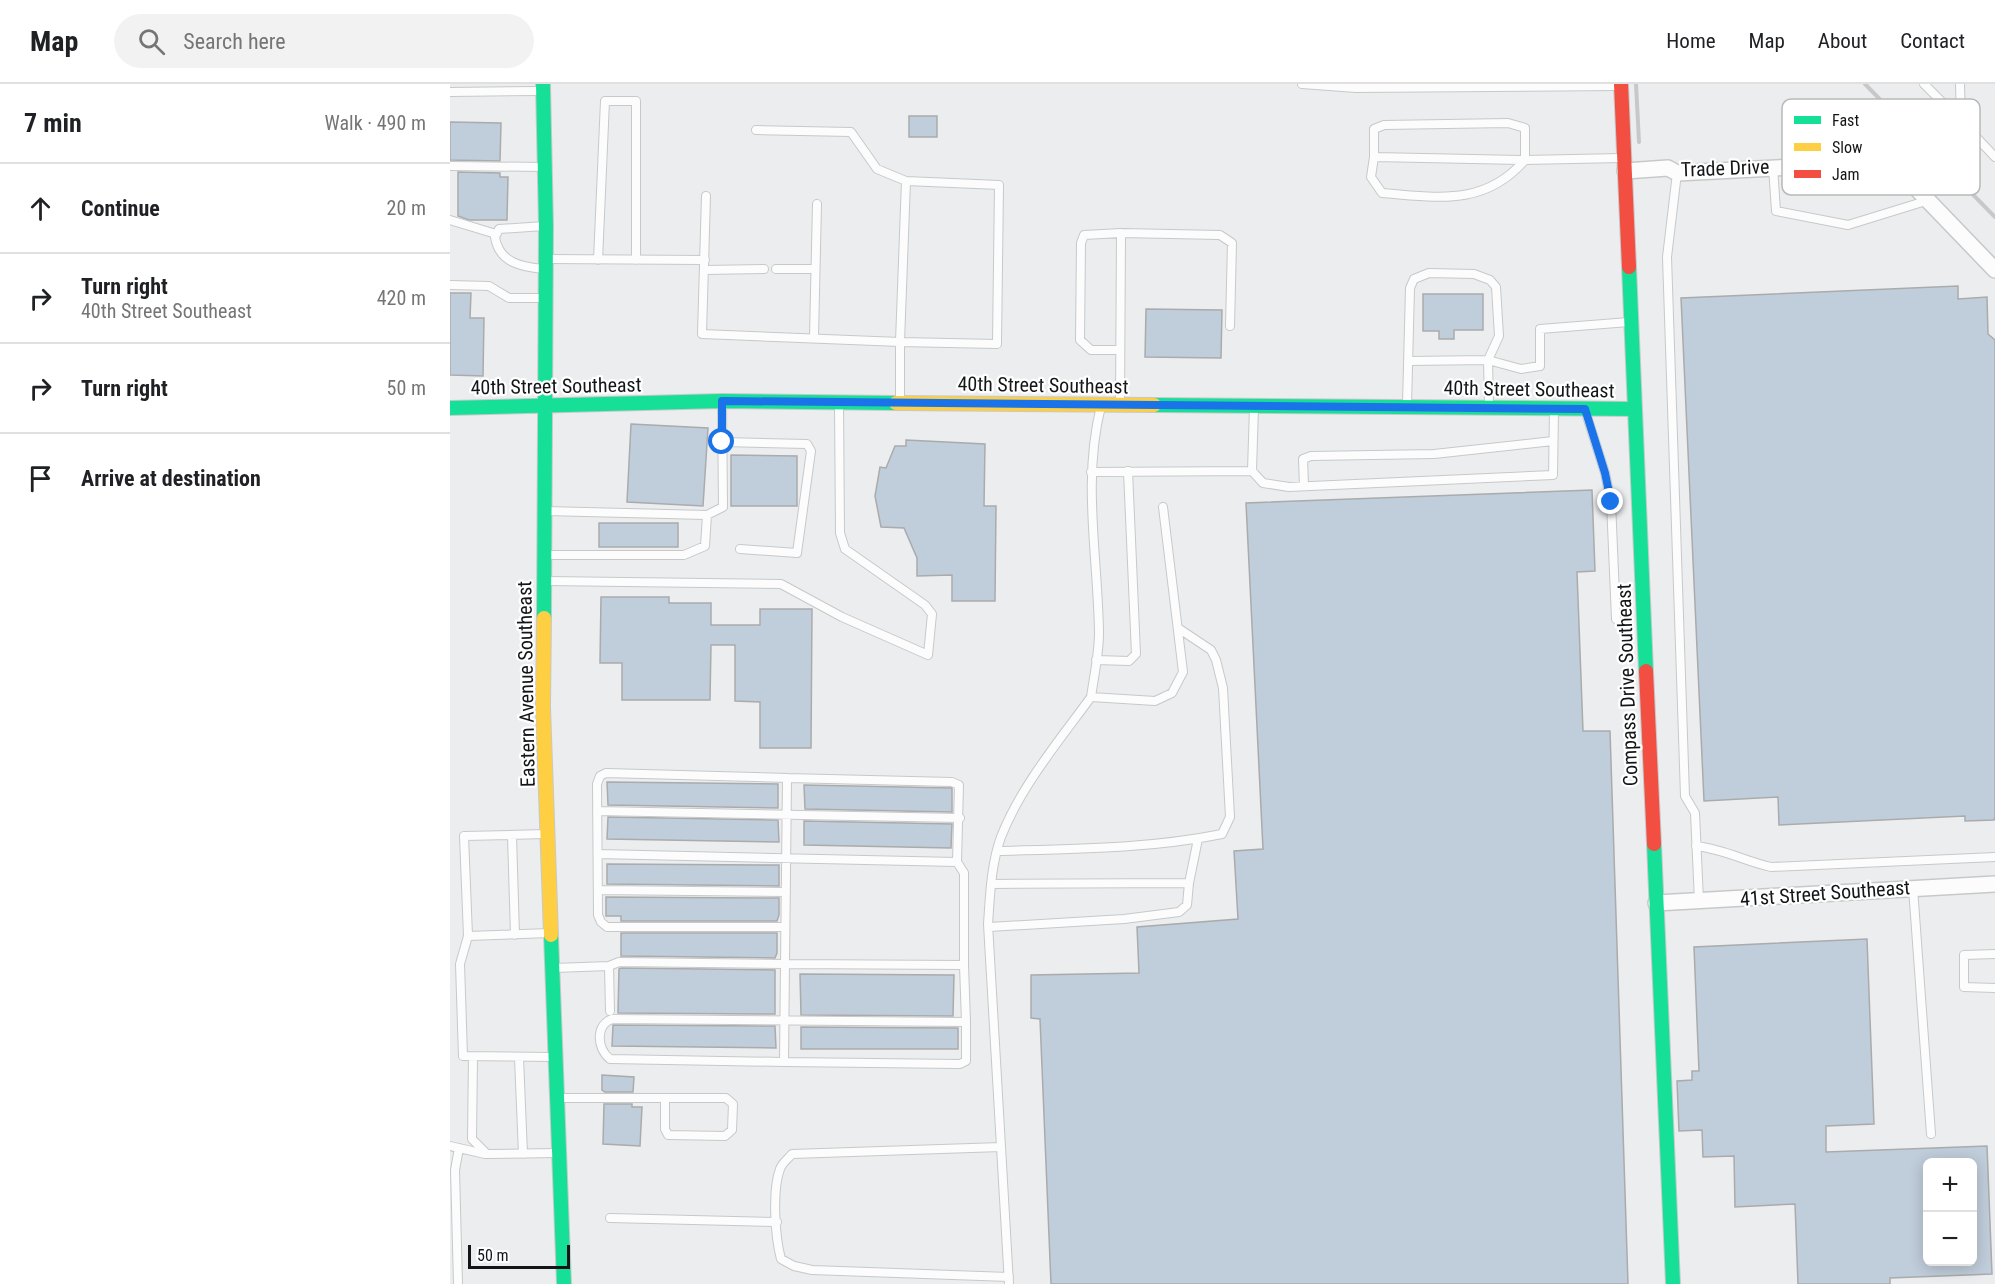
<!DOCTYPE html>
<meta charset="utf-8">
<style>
body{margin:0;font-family:"Roboto Condensed",sans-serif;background:#f2f2f2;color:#202124}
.controls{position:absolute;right:18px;bottom:18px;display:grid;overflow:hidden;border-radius:9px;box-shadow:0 3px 15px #0003}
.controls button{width:54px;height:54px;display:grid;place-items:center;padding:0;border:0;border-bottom:2px solid #e0e0e0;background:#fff;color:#202124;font:30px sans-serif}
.scale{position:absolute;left:18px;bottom:15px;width:102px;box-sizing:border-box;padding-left:6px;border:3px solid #141516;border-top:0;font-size:16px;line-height:21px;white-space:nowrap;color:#141516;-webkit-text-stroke:4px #fff;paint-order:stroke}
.stop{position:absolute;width:18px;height:18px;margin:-14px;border:4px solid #1a73e8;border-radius:50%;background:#fff}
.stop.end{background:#1a73e8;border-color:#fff;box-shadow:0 2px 6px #0008}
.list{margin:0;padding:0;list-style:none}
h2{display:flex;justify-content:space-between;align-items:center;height:78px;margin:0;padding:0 24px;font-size:26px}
h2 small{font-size:20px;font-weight:400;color:#757577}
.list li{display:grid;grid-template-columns:39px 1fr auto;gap:18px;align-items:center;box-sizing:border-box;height:90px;padding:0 24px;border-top:2px solid #e0e0e0}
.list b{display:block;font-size:22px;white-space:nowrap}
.list p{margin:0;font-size:20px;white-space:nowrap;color:#757577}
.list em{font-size:20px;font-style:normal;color:#757577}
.icon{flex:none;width:33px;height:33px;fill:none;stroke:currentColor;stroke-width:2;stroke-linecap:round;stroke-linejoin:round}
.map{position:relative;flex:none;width:1545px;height:1200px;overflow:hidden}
header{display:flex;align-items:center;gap:36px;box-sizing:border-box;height:84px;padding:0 30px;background:#fff;border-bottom:2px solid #e0e0e0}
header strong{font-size:28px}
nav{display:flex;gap:33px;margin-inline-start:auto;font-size:21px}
.search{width:420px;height:54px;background:#f2f2f2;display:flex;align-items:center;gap:15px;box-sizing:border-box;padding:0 21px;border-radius:33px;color:#757577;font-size:22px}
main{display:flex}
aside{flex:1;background:#fff}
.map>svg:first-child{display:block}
</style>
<header>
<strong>Map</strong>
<div class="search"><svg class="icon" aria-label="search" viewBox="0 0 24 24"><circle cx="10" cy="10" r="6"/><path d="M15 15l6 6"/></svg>Search here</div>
<nav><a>Home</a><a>Map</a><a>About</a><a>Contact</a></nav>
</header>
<main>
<aside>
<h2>7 min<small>Walk · 490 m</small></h2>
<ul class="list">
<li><svg class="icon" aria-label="ahead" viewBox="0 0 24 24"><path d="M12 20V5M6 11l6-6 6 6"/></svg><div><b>Continue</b></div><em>20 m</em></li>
<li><svg class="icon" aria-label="right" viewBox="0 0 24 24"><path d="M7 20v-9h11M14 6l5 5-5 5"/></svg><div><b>Turn right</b><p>40th Street Southeast</p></div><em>420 m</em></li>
<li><svg class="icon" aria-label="right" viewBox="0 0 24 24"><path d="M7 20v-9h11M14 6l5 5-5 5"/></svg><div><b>Turn right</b></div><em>50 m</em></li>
<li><svg class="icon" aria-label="arrive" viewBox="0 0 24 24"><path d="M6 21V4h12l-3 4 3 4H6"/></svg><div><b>Arrive at destination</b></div></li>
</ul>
</aside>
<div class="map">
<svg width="1545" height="1200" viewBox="0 0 1545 1200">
<rect width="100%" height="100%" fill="#ebedef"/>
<path fill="#c0cdda" stroke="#aaabac" stroke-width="1.5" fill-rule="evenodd" d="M459 32H487V53H459Z
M0 38 51 39 50 77 0 76Z
M8 88 50 89V93H58L57 136H19L8 132Z
M1508 202V215L1537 213 1538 250 1545 256V733L1544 736 1515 737V732L1329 741 1328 713 1254 717 1231 214Z
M0 209H21L20 234H34L33 292 0 291Z
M973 210H1033V246H1004V255H989V247H973Z
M696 225 772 226 771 274 695 273Z
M181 340 258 344 253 422 177 418Z
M456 356 535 360 534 422H546L545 517H502V491L467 492V474L454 444 431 443 425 412 430 383 436 384 445 362H456Z
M281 371 347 372V422H281Z
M1142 406 1145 487 1127 488 1133 647H1160L1178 1200H601L590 935 581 934V891L689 889 687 843 788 835 784 767 813 765 796 419Z
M149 439H228V463H149Z
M151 513H219V519H261V541H310V525H362L361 664H310V618L285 617V561H261L260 616H172V579H150Z
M157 698 328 700V724L158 721Z
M354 701 502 704V728L355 725Z
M158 733 328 736 329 758 157 755Z
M354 737 502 740 501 764 354 761Z
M157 780 329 781V802L157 800Z
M156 813 329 814V831L327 837H171V832H156Z
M171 849H327V869L325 874 171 872Z
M1417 855 1424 1040 1376 1042V1068L1537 1062 1542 1190 1440 1194V1200H1348L1345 1120 1285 1123 1284 1072 1253 1073 1252 1046 1229 1047 1227 997 1242 996V987H1249L1244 863ZM1478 1078H1522V1178H1478Z
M171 884 325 886V930L168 929 169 885Z
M350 890 504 891 503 932 351 931Z
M163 941 325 942 326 964 162 962Z
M351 943 508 944V965H351Z
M152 991 184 993 183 1008H155L152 1006Z
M154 1020H182V1023H192L190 1062 153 1060Z"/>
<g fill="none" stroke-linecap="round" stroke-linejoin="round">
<g stroke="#c7c9c9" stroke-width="10">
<path id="lane" d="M852 0 906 4 1169 2
M1474 0 1511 37 1510 0
M0 8 91 7
M1511 37 1545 73
M1058 39 1075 44V76C1034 123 987 113 932 109L921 93 924 73V45L934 41Z
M306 46 401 48 427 85 456 97 450 258 547 260 549 101 456 97
M924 73 1071 76 1172 74
M0 82 94 83
M1323 83 1326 127 1398 141 1479 116
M1227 89 1217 173 1235 712 1245 729 1249 817
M256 112 252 250 450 258V317
M0 136 46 150
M97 175 255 176
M148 176 155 17H186V176
M94 185C72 183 49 179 45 153L49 145 94 142
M326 185H365
M255 186 314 185
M0 201 39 202 59 214H94
M364 253 367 120
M670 266H641L630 256 631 159 634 151 671 149
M958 277 1038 276 1071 285 1090 282V245L1179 238
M670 320 671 149 770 151 782 159 780 242
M957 321 960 204 964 195 979 189 1024 190 1040 196 1046 203 1049 252 1038 276 1039 321
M1135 326 1155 389 1161 418 1166 535
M272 358 357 360 361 367 347 469 290 465
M802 387 804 323
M641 388 802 387 813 399 839 403 1103 391 1104 326
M854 402 853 375 861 372 984 370 1103 357
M95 427 257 431 273 423 272 319
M97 471H234L255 462 257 431
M96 497 331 500 392 533 478 571 482 530 475 521 395 465 390 449 389 320
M646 576 679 577 686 570 678 387
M641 613C644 592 649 570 649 549 648 473 632 397 651 322
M147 727 510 734
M62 752 65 851
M1246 762C1273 765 1295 777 1321 783L1545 773
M548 767C623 765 698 765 772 750L780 733 773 604 766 576 761 566 728 544
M148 770 507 778 509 701 502 698 337 694
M507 778 514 789V881
M541 800 739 799 748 755
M1463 804 1481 1050
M148 806 336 808
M335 843H157L151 838 148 831 147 700 150 692 156 689 337 694 335 880 514 881 516 938
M539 843 674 835 729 828 737 821 739 799
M100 849 18 852 10 880 13 972 104 973
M18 852 14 752 96 750
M1545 870 1514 871V903L1545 904
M159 882 169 878 335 880 334 978 160 975C147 965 145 941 162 935L516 938V977L510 980 334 978
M104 884 159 882 160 927
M23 973 22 1055 37 1070 106 1069
M69 974 73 1070
M109 1014H276L283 1020 282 1046 275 1052 218 1051 215 1045V1014
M0 1062 35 1070
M551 1063 342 1070C338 1075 332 1079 330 1085 322 1106 325 1153 331 1175L344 1182 362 1186 559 1193
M160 1134 327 1138
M8 1200 5 1086 9 1064
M559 1200 538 840C540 812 541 780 551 753 571 702 609 657 641 613L705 617 722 609 733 588 713 423"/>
</g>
<g stroke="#c7c9c9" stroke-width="18">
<path id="street" d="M1175 87 1218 84 1227 89 1441 78 1545 186
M1206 819 1545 800"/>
</g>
<g stroke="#c7c9c9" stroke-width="16">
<path id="fast" d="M93 0 96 142 94 534
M1179 183 1196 587
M704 321 1185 325
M0 324 272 317 446 319
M1204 760 1223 1200
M101 851 114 1200"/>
</g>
<g stroke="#c7c9c9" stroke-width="16">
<path id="slow" d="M446 319 704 321
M94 534 93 623 101 851"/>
</g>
<g stroke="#c7c9c9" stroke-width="16">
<path id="jam" d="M1171 0 1179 183
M1196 587 1204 760"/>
</g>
<use href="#lane" stroke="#fcfcfd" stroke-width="8"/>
<use href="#street" stroke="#fcfcfd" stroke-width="15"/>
<use href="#fast" stroke="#16e098" stroke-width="14"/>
<use href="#slow" stroke="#ffcf43" stroke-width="14"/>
<use href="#jam" stroke="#f24e42" stroke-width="14"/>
<path stroke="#c8c8c9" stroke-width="4" d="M1186 0 1189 58
M1415 0 1545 133"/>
</g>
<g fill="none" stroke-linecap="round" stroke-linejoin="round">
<path stroke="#1a73e8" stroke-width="8" d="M272 358V317L1135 325 1155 389 1161 418"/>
</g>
<g text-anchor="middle" stroke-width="4.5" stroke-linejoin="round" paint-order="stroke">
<g font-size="20" fill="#141516" stroke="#fff">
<text transform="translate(1275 84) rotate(-2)" y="7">Trade Drive</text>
<text transform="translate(593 301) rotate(1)" y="7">40th Street Southeast</text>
<text transform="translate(106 302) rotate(-1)" y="7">40th Street Southeast</text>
<text transform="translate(1079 305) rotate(1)" y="7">40th Street Southeast</text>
<text transform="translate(76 600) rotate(-91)" y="7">Eastern Avenue Southeast</text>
<text transform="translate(1177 601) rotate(-92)" y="7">Compass Drive Southeast</text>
<text transform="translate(1375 809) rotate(-4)" y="7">41st Street Southeast</text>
</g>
</g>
<rect x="1332" y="15" width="198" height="96" rx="9" fill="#fff" stroke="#b8b9b9" stroke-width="1.5"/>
<rect x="1344" y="32" width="27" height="8" fill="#16e098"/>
<rect x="1344" y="59" width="27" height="8" fill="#ffcf43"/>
<rect x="1344" y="86" width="27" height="8" fill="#f24e42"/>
<g font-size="16" fill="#141516">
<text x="1382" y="42">Fast</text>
<text x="1382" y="69">Slow</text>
<text x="1382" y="96">Jam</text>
</g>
</svg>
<div class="controls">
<button>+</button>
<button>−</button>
</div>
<div class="scale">50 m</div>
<div class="stop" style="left:272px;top:358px"></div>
<div class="stop end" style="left:1161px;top:418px"></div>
</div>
</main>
